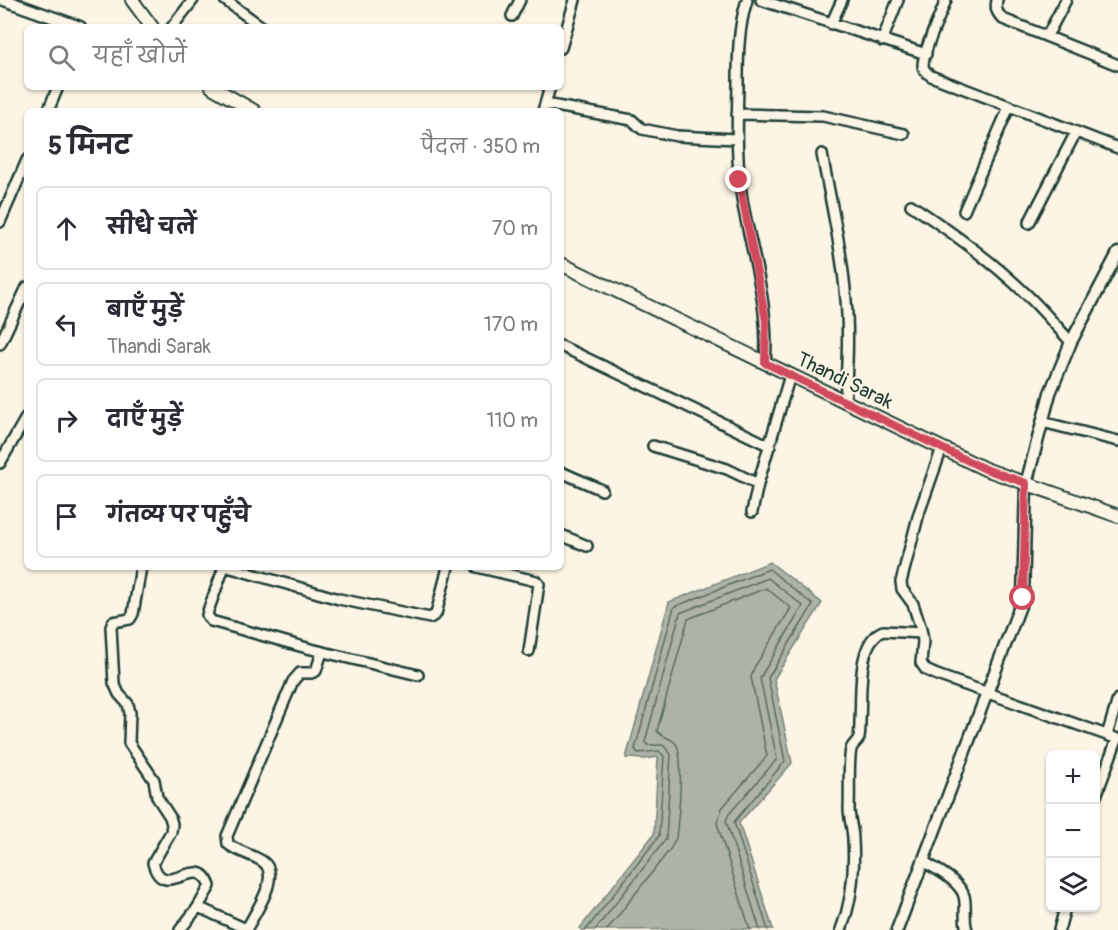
<!DOCTYPE html>
<html lang="hi">
<meta charset="utf-8">
<style>
body{margin:0;font-family:Pangolin,"Playpen Sans Deva",sans-serif;background:#f7f7f7;color:#2b2b33}
.controls{position:absolute;right:18px;bottom:18px;display:grid;overflow:hidden;border-radius:9px;box-shadow:0 2px 4px #0004}
.controls button{width:54px;height:54px;display:grid;place-items:center;padding:0;border:0;border-bottom:2px solid #e1e1e2;background:#fff;color:#2b2b33;font:30px sans-serif}
.stop{position:absolute;width:18px;height:18px;margin:-14px;border:4px solid #d1495b;border-radius:50%;background:#fff}
.stop.end{background:#d1495b;border-color:#fff;box-shadow:0 2px 6px #0008}
.list{margin:0;padding:0;list-style:none}
h2{display:flex;justify-content:space-between;align-items:center;height:78px;margin:0;padding:0 24px;font-size:26px}
h2 small{font-size:20px;font-weight:400;color:#7c7c81}
.list li{display:grid;grid-template-columns:39px 1fr auto;gap:18px;align-items:center;box-sizing:border-box;height:84px;margin:0 12px 12px;padding:0 12px;border:2px solid #e1e1e2;border-radius:9px}
.list b{display:block;font-size:22px;white-space:nowrap}
.list p{margin:0;font-size:20px;white-space:nowrap;color:#7c7c81}
.list em{font-size:20px;font-style:normal;color:#7c7c81}
.icon{flex:none;width:33px;height:33px;fill:none;stroke:currentColor;stroke-width:2;stroke-linecap:round;stroke-linejoin:round}
.map{position:relative;flex:none;width:1118px;height:930px;overflow:hidden}
.search{position:absolute;background:#fff;box-shadow:0 2px 4px #0004;left:24px;top:24px;width:540px;height:66px;display:flex;align-items:center;gap:15px;box-sizing:border-box;padding:0 21px;border-radius:9px;color:#7c7c81;font-size:22px}
.panel{position:absolute;background:#fff;box-shadow:0 2px 4px #0004;left:24px;top:108px;width:540px;height:462px;border-radius:9px}
.map>svg:first-child{display:block}
</style>
<div class="map">
<svg width="1118" height="930" viewBox="0 0 1118 930">
<rect width="100%" height="100%" fill="#fcf5e5"/>
<filter id="ink" filterUnits="userSpaceOnUse"><feTurbulence type="fractalNoise" baseFrequency=".0167" numOctaves="2"/><feDisplacementMap in="SourceGraphic" scale="12" xChannelSelector="R" yChannelSelector="G"/><feConvolveMatrix kernelMatrix="1 2 1 2 8 2 1 2 1" color-interpolation-filters="sRGB"/></filter>
<g filter="url(#ink)">
<path fill="#aeb3a7" stroke="#758479" stroke-width="1.5" d="M770 562 822 603 774 679 792 763 739 823 773 929 581 930 580 928 654 834 658 757 645 759 626 758 669 602Z"/>
<g fill="none" stroke-linecap="round" stroke-linejoin="round">
<path stroke="#586c62" stroke-width="1.5" d="M586 930 659 836 664 756 659 751 638 753 635 749 674 607 769 569 813 605 768 678 785 761 734 822 768 930
M595 930 666 839 671 754 663 745H647L645 742 680 613 768 578 803 606 760 678 777 759 729 814 726 821 760 930
M607 930 671 848 676 838C678 821 685 756 676 744 671 737 661 737 657 731L688 619 766 588 791 608 754 668 751 677 767 756 722 808 717 823 750 930"/>
<g stroke="#1f3d34" stroke-width="14">
<path id="minor" d="M225 0 262 27
M747 0C738 28 738 57 738 86 737 126 736 165 743 205 753 257 770 310 765 363
M761 0 926 54
M946 0C941 14 923 51 923 65 923 70 927 73 931 76L1118 148
M997 0C995 9 997 13 1003 19L1118 65
M512 16 520 0
M831 24 842 0
M172 27 193 0
M1047 36 1066 0
M882 41 898 0
M561 48 575 0
M545 104 632 120 642 129 677 136 736 139
M48 111 58 87
M543 111 550 87
M737 114 823 116 904 134
M822 154C831 203 842 251 846 300 849 334 847 368 845 402
M911 205C952 232 991 260 1026 294 1042 309 1056 326 1071 342
M964 211 1009 107
M0 222 27 160
M1029 223 1076 132
M0 344 27 287
M561 346 770 446
M1042 422 1118 441
M653 446 727 469 758 484
M942 448 919 513 901 582 902 589 913 604 921 629 923 641 921 663 926 670 937 675 1118 739
M0 463 27 416
M561 472 602 490
M752 512 758 484 790 375
M561 535 587 546
M141 567 133 614 130 619 113 622 111 627 114 683 119 694 128 704 130 713 129 743 154 780 157 797 170 817 172 824 171 832 153 863C164 904 197 850 210 886L198 907 246 929
M224 567 208 611 207 615 211 621 307 648 418 675
M228 567 339 599 430 618 436 614 448 567
M477 567 536 581 539 584 529 651
M1107 735 1118 699
M1096 796 1117 739
M923 861C935 869 959 880 964 896 967 907 963 919 967 930
M180 930 198 907
M246 930C254 914 283 875 262 861 251 854 238 852 228 844L227 836 293 681 300 673H311L316 671 322 652
M841 930C852 901 855 871 853 840 853 829 849 819 849 808 850 793 848 763 851 749 853 744 857 742 859 738 860 732 860 725 860 720 862 698 856 641 883 631L922 633
M1059 930 1065 908"/>
</g>
<g stroke="#1f3d34" stroke-width="15">
<path id="tertiary" d="M4 0 80 27
M897 930 1023 598 1026 484 1050 393 1071 342 1118 253"/>
</g>
<g stroke="#1f3d34" stroke-width="16">
<path id="secondary" d="M132 0 152 27
M212 87 254 111
M561 264 985 469 1118 516"/>
</g>
<use href="#minor" stroke="#fcf5e5" stroke-width="9"/>
<use href="#tertiary" stroke="#fcf5e5" stroke-width="10"/>
<use href="#secondary" stroke="#fcf5e5" stroke-width="12"/>
</g>
</g>
<g fill="none" stroke-linecap="round" stroke-linejoin="round" filter="url(#ink)">
<path stroke="#d1495b" stroke-width="8" d="M739 180 766 321 765 363 985 469 1026 483 1023 598"/>
</g>
<g text-anchor="middle" stroke-width="4.5" stroke-linejoin="round" paint-order="stroke">
<g font-size="20" fill="#1f3d34" stroke="#fcf5e5">
<text transform="translate(845 380) rotate(26)" y="7">Thandi Sarak</text>
</g>
</g>
</svg>
<div class="controls">
<button>+</button>
<button>−</button>
<button><svg class="icon" aria-label="layers" viewBox="0 0 24 24"><path d="M12 4l9 5-9 5-9-5zM3 14l9 5 9-5"/></svg></button>
</div>
<div class="stop" style="left:1023px;top:598px"></div>
<div class="stop end" style="left:739px;top:180px"></div>
<div class="search"><svg class="icon" aria-label="search" viewBox="0 0 24 24"><circle cx="10" cy="10" r="6"/><path d="M15 15l6 6"/></svg>यहाँ खोजें</div>
<section class="panel">
<h2>5 मिनट<small>पैदल · 350 m</small></h2>
<ul class="list">
<li><svg class="icon" aria-label="ahead" viewBox="0 0 24 24"><path d="M12 20V5M6 11l6-6 6 6"/></svg><div><b>सीधे चलें</b></div><em>70 m</em></li>
<li><svg class="icon" aria-label="left" viewBox="0 0 24 24"><path d="M17 20v-9H6M10 6l-5 5 5 5"/></svg><div><b>बाएँ मुड़ें</b><p>Thandi Sarak</p></div><em>170 m</em></li>
<li><svg class="icon" aria-label="right" viewBox="0 0 24 24"><path d="M7 20v-9h11M14 6l5 5-5 5"/></svg><div><b>दाएँ मुड़ें</b></div><em>110 m</em></li>
<li><svg class="icon" aria-label="arrive" viewBox="0 0 24 24"><path d="M6 21V4h12l-3 4 3 4H6"/></svg><div><b>गंतव्य पर पहुँचे</b></div></li>
</ul>
</section>
</div>
